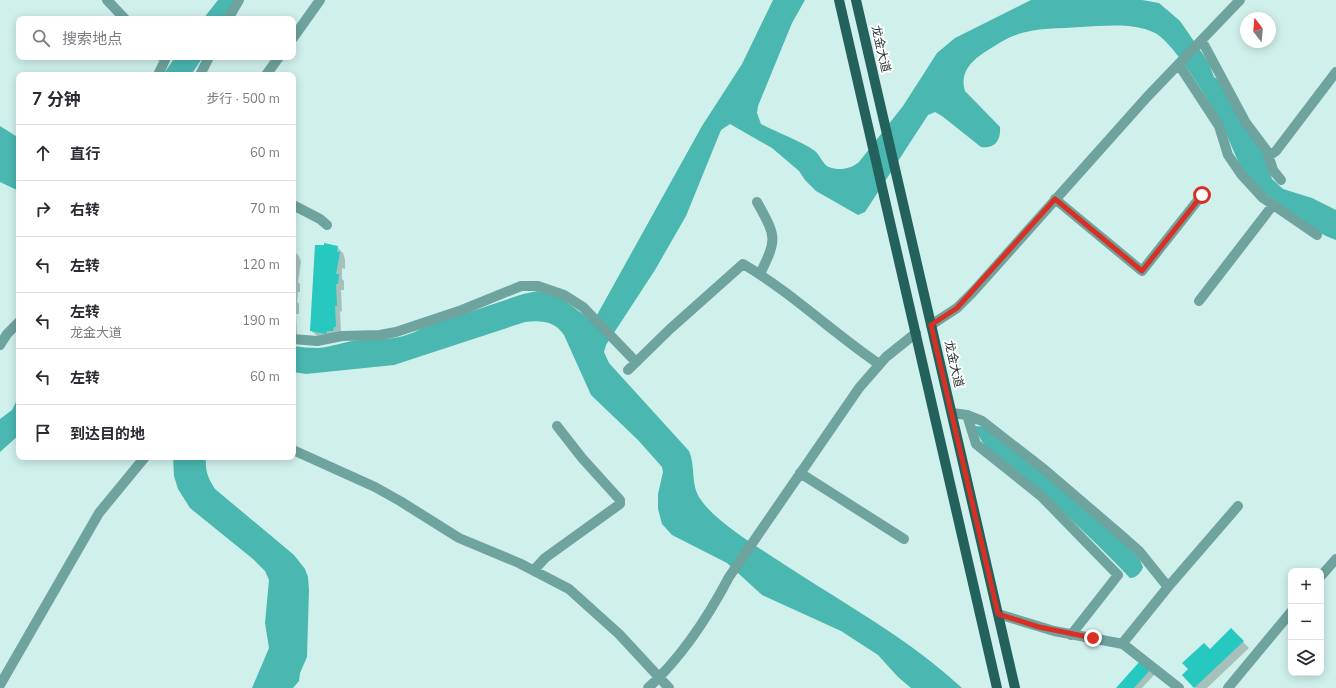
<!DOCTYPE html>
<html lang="zh">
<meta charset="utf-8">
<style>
body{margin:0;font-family:"Nunito Sans","Noto Sans SC",sans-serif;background:#f2f2f3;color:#2b2b33}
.controls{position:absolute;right:12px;bottom:12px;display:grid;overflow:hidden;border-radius:8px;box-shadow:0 2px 10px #0003}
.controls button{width:36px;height:36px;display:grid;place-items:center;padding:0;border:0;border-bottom:1px solid #e1e1e2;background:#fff;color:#2b2b33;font:20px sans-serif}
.compass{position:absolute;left:1240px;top:12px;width:36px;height:36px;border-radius:50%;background:#fff;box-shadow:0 2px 10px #0003;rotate:344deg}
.stop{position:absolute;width:12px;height:12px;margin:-9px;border:3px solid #d93025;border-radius:50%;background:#fff}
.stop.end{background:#d93025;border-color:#fff;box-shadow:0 1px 4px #0008}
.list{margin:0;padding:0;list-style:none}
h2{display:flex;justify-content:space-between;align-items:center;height:52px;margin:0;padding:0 16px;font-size:17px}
h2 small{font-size:13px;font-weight:400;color:#7c7c81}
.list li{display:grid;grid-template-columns:26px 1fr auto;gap:12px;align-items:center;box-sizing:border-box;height:56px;padding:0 16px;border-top:1px solid #e1e1e2}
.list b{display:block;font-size:15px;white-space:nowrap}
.list p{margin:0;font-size:13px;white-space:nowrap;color:#7c7c81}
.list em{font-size:13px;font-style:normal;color:#7c7c81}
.icon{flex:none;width:22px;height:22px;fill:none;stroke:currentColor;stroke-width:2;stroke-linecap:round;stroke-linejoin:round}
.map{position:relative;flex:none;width:1336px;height:688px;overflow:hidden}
.search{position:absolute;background:#fff;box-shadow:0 2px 10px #0003;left:16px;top:16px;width:280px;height:44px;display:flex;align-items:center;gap:10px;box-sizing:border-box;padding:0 14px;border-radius:8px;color:#7c7c81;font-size:15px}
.panel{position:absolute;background:#fff;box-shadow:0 2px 10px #0003;left:16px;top:72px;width:280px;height:388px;border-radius:8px}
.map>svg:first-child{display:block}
</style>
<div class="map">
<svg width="1336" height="688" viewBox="0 0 1336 688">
<rect width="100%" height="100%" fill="#d0f0ec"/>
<path fill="#4ab7b0" d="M218 0H234L224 19H203Z
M773 0H805L792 23 758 106 757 113 761 124C778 133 799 140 815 151 820 155 823 165 829 167 839 171 851 169 859 162L903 106 937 53 955 38 1031 0H1142L1159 3 1180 21 1209 63 1214 77 1219 80 1266 157 1272 179 1283 189 1312 198 1336 210V240C1312 232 1290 212 1270 197 1264 192 1256 188 1251 182 1239 167 1233 149 1225 131 1215 110 1175 43 1155 33 1133 22 1104 26 1081 27 1054 29 1025 27 1001 42 984 53 957 65 965 91L1000 127C1001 140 995 149 981 147L942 116 935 112 928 115 865 212 858 215 816 191 805 180 799 171 772 148 730 124 721 130 686 216 655 270 606 345 604 352 609 363 689 451C696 467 690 485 701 500 717 523 761 549 785 565 845 604 909 639 962 688H911L898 677 878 655 841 631 762 595 727 563 672 535 662 524 658 509V494L663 472 662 467 638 440 591 395 564 335C555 321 541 320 525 322L394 365 306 374 293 372V346C301 347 310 348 318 348 332 347 346 341 360 340 384 338 400 341 422 328L523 294 538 291 562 299 587 317 597 315 702 126 742 64Z
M175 57H203L191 75H163Z
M0 126 19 138V191L0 182Z
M19 396V435L0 452V419L12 410Z
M977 426 983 427 1053 480 1099 518 1139 558 1143 567C1141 573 1136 578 1130 578 1096 542 1060 509 1023 476 1004 459 984 454 975 427Z
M173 457H206C205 471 208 478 215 489L294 555 305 569 308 577 309 590 307 657 300 673 299 681 293 688H252L269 648 265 623 269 580 265 571 253 559 190 508 178 489 174 476Z"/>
<path fill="#0003" d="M337 247 343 253 345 259V269L342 268V279L344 281V290H341L342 312 340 311 341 332 317 336 311 330Z
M293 250 299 256 301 262 298 282 300 284V292H298L297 302 299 304V314H296L297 335 293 339Z
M1231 630 1249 648 1207 688H1196L1183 676Z
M1141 661 1155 674 1142 688H1117Z"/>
<path fill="#27c8bf" d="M324 243 338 246 337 252H340L336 274H339L338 284H336L337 306H335L336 327H334L333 331H327L326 334 310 331 315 245H324Z
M293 255H296L295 266H293Z
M293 277H295L294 287H293Z
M1231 628 1244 641 1194 688 1182 675 1188 669 1182 663 1204 643 1210 649Z
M1141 660 1151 669 1134 688H1116Z"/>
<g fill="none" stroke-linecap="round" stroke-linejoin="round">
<path stroke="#6ea39e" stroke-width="10" d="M107 0 125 19
M228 19 239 0
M293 38 320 0
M1202 41 1246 123 1267 151 1273 170 1281 180
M1179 65 1219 126 1228 155 1241 174 1263 198 1317 235
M158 75 165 60 162 57
M200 75 209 57
M266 75 279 57
M1269 156 1276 151 1336 72
M1055 199 1142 271 1202 195
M757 202C776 237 778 237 760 274
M293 205 320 219 327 225
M1199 301 1273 205
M931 325 957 308 973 292 1147 97 1240 0
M293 339 317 341 342 336 380 335 396 332 462 310 521 286H538L564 295 583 307 636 362
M0 345 7 334 19 322
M628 370 670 329 743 264C791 292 833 333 879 364
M952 413 967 415 982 421 1045 470 1121 535 1139 551 1168 587
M967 415 976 444 1041 496 1118 575 1071 635
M293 450 375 487 400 501 459 538 519 563 569 589 619 634 669 688
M800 473 904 539
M534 570 545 558 620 504V500L582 458 557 426
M1321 576 1336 559
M998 614 1054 631 1123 644 1179 688
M1122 644 1168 587 1238 506
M0 685 99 513 145 457
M648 688C682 657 708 617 729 577L859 388 886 357 916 333
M1228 688 1291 612"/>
<path stroke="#23615d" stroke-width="10" d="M839 0 997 688
M856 0 1015 688"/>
</g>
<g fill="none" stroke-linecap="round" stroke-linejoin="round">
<path stroke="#d93025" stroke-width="5" d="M1093 638 1039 627 998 614 931 325 957 308 1055 199 1142 271 1202 195"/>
</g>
<g text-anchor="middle" stroke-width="4" stroke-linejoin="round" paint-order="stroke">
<g font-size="12" fill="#1f2b2a" stroke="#fff">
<text transform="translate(881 49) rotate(77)" y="4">龙金大道</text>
<text transform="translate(954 364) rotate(77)" y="4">龙金大道</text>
</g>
</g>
</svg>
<div class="controls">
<button>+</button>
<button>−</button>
<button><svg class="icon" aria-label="layers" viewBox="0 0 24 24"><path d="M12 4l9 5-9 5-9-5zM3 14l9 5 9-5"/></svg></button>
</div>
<svg class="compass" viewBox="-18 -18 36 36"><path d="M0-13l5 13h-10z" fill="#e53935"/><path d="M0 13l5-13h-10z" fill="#7c7c81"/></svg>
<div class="stop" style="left:1202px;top:195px"></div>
<div class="stop end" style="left:1093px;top:638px"></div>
<div class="search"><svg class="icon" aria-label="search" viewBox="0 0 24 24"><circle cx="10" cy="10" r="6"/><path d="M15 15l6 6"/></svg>搜索地点</div>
<section class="panel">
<h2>7 分钟<small>步行 · 500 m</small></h2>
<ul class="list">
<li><svg class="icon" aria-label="ahead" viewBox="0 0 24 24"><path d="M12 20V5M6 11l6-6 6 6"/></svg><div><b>直行</b></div><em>60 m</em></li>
<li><svg class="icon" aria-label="right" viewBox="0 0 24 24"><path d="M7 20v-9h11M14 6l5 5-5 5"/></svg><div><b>右转</b></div><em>70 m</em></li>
<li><svg class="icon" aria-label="left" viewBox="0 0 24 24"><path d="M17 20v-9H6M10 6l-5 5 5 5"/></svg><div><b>左转</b></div><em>120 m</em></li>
<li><svg class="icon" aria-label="left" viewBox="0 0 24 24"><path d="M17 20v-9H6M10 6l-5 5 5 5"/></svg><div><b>左转</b><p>龙金大道</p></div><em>190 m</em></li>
<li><svg class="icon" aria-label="left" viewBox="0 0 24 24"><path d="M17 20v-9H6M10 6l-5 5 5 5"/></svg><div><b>左转</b></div><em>60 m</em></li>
<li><svg class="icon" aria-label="arrive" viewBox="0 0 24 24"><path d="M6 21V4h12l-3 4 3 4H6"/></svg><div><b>到达目的地</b></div></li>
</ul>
</section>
</div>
